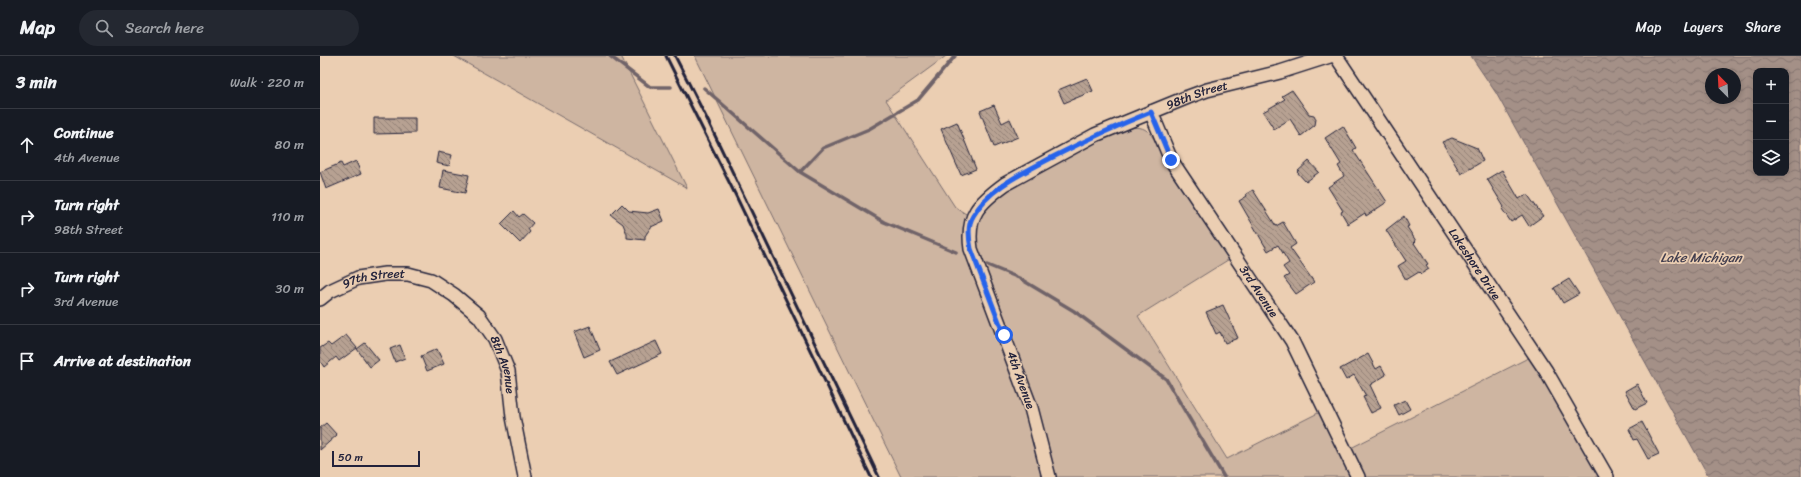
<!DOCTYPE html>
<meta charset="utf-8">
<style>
body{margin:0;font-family:Sriracha,sans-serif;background:#242831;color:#f1f3f6}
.controls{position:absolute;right:12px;top:12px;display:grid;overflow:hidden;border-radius:8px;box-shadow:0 2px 6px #0003}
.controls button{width:36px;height:36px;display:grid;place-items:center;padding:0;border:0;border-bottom:1px solid #363941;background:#171b24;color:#f1f3f6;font:20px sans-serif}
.compass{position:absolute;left:1385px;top:12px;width:36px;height:36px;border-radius:50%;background:#171b24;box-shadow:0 2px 6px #0003;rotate:336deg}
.scale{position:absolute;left:12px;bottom:10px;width:88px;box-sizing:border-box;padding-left:4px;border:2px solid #22223b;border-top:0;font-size:11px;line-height:14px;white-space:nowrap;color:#22223b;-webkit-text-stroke:3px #ebceb2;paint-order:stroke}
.stop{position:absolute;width:12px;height:12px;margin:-9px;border:3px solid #2563eb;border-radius:50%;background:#fff}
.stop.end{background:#2563eb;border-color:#fff;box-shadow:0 1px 4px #0008}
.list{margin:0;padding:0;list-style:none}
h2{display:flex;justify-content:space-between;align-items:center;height:52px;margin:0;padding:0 16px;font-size:17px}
h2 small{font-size:13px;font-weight:400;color:#9ea1a6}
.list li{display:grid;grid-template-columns:26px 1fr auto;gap:12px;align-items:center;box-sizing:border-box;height:72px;padding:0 16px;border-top:1px solid #363941}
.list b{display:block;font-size:15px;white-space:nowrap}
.list p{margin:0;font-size:13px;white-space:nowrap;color:#9ea1a6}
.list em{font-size:13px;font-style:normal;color:#9ea1a6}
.icon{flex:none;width:22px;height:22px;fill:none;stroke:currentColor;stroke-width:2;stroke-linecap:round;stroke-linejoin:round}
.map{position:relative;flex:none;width:1481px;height:421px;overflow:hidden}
header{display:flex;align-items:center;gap:24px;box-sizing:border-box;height:56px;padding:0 20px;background:#171b24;border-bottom:1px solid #363941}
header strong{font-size:19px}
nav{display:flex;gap:22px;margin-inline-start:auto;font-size:14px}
.search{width:280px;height:36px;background:#242831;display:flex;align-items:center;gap:10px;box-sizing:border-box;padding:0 14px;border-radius:22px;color:#9ea1a6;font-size:15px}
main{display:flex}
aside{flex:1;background:#171b24}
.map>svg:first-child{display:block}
</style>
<header>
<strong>Map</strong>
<div class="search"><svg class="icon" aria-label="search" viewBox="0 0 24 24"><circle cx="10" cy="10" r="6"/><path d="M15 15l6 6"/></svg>Search here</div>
<nav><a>Map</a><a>Layers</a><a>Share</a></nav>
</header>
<main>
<aside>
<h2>3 min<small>Walk · 220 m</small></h2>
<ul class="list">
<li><svg class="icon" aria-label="ahead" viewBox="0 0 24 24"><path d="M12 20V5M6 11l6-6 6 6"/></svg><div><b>Continue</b><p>4th Avenue</p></div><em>80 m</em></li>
<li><svg class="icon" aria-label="right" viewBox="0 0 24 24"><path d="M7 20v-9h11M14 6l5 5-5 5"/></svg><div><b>Turn right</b><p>98th Street</p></div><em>110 m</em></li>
<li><svg class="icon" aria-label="right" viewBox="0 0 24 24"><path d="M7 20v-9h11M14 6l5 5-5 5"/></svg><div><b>Turn right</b><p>3rd Avenue</p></div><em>30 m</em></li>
<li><svg class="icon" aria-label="arrive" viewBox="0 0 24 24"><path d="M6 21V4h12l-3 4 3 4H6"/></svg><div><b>Arrive at destination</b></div></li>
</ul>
</aside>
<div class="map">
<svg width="1481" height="421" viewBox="0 0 1481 421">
<defs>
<pattern id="water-waves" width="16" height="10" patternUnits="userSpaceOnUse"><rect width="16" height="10" fill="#a49087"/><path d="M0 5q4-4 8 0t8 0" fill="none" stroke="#857570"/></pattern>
<pattern id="building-back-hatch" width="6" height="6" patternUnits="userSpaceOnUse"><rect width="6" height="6" fill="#b7a192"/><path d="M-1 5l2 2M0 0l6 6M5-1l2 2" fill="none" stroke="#948378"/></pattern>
</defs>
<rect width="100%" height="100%" fill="#ebceb2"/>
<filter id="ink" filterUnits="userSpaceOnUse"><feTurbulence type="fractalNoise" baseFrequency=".025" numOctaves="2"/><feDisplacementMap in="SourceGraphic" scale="8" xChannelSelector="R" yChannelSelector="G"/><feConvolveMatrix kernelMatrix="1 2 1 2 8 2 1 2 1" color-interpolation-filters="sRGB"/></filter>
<g filter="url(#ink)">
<path fill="#ceb5a1" stroke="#786c6e" d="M134 0H301L367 132Z
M375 0H626L566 44 635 151 657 165 672 145 681 138 794 76C821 68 828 68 840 95L911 202 818 260 907 403 1000 356 1021 397 1210 301 1279 421H581Z"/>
<path fill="url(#water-waves)" stroke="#706469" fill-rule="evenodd" d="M1151 0H1481V421H1389L1176 37ZM1436 15H1466V117H1436ZM1391 18H1415V42H1391Z"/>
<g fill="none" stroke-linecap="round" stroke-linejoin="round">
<path stroke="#706469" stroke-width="3.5" d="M290 0 330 31H351
M384 32 480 116 564 166 636 196
M480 116 503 92 549 73 598 44 635 0
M667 209 699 222 754 255 846 323 904 421"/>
</g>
<path fill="url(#building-back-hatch)" stroke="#22223b" d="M767 22 773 35 744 47 738 34Z
M972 34 989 58 994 59 996 63 995 69 981 80 970 63 954 73 943 56 965 43 962 40Z
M674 49 682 67 690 63 698 81 674 91 660 55Z
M54 62H95V77L54 78Z
M637 66 656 113 641 119 621 73Z
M1023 70 1036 92 1033 94 1067 146 1046 160 1045 157 1028 168 1021 156 1023 155 1008 131 1024 120 1018 110 1021 108 1005 82Z
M1132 82 1157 92 1163 105 1141 118 1122 86Z
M118 96 132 99 129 110 116 107Z
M36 105 41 118 6 133 0 116 21 107 23 111Z
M989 105 999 116 986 126 977 116Z
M123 114 149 119 145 137 120 132Z
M1182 114 1199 143 1207 138 1223 160 1209 170 1202 159 1191 166 1182 153 1184 151 1167 123Z
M933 134 956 170 963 166 976 188 970 192 994 226 976 238 964 222 969 219 963 211 969 207 958 189 948 195 919 145 927 140 926 138Z
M302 148 309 155 328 157 339 153 344 165 331 171 325 180V184L307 182V178L303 168 291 159Z
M194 155 199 161 203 158 213 167 208 173 210 176 200 187 181 168Z
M1084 160 1089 170 1087 171 1096 185 1094 187 1108 208 1106 209 1109 213 1101 218 1099 216 1086 224 1078 210 1086 205 1066 174Z
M1249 223 1259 238 1243 247 1234 232Z
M903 249 918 282 905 287 900 276 896 278 886 256Z
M270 270 280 294 264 301 254 276Z
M26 279 37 292 19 305 16 301 4 311 0 305V292L8 287 11 290Z
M336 285 342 298 297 319 290 306Z
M45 287 59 304 50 311 37 293Z
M80 289 85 302 75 306 70 293Z
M117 293 124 308 107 315 101 300Z
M1048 298 1056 313 1061 310 1066 319 1050 329 1061 352 1051 357 1043 341 1046 340 1034 319 1026 324 1020 313Z
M1317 328 1327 347 1315 353 1305 335Z
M1085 344 1090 353 1079 359 1074 349Z
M1322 366 1339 398 1328 403 1317 383 1314 384 1309 373Z
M6 367 17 379 0 394V372Z"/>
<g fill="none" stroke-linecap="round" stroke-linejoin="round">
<g stroke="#22223b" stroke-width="16">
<g id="minor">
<path id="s1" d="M1016 0 1226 315 1287 421"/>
<path id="s2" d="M831 56 851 104 972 285 1038 421"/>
<path id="s3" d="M0 243 10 235 38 222 65 218H88L111 224 134 239 159 260 175 283 188 315 193 361 205 421"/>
<path id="s4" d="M729 421 711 352 651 193C646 159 659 147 685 128L775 79 868 41 887 34 960 16 1010 0"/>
</g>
</g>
<use href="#minor" stroke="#ebceb2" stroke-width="13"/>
<path stroke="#22223b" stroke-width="3" d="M346 0 416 140 551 421
M355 0 387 63 559 421"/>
</g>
</g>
<g fill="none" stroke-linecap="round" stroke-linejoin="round" filter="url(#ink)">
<path stroke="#2563eb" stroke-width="5" d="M684 279 651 193C649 183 647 169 653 160 669 132 703 117 731 102 764 85 796 70 831 56L851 104"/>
</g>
<g text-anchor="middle" stroke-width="3.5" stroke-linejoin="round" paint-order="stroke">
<g font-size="12" fill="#22223b" stroke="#ebceb2">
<text dy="4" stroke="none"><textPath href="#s4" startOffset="532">98th Street</textPath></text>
<text dy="4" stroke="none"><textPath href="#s1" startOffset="250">Lakeshore Drive</textPath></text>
<text dy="4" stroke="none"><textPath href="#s3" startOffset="59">97th Street</textPath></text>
<text dy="4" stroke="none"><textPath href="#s2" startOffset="210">3rd Avenue</textPath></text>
<text dy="4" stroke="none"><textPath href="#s3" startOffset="233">8th Avenue</textPath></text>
<text transform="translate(701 324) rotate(70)" y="4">4th Avenue</text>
</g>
<g font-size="13" font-style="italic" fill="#423e4e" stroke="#ebceb2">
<text x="1381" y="206">Lake Michigan</text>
</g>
</g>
</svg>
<div class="controls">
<button>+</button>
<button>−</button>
<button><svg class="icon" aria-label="layers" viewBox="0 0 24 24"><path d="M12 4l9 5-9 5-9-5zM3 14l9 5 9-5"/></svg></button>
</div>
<svg class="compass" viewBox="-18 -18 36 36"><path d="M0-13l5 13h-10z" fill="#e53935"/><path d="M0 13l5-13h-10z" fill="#9ea1a6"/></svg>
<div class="scale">50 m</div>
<div class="stop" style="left:684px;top:279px"></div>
<div class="stop end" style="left:851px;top:104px"></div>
</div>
</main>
